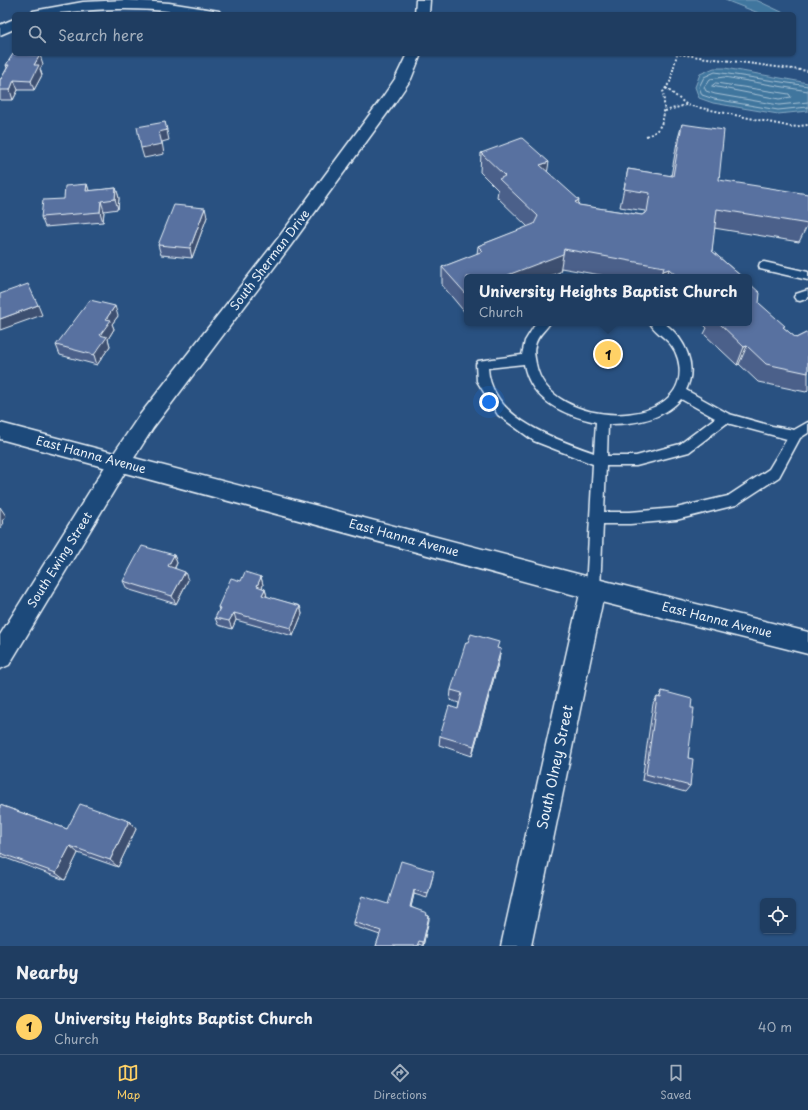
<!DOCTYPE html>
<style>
body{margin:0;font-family:"Playpen Sans",sans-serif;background:#274467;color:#f1f3f6}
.controls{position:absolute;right:12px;bottom:12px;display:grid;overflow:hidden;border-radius:6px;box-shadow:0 1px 3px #0004}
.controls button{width:36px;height:36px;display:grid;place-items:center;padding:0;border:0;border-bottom:1px solid #3c5676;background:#1f3d61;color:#f1f3f6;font:20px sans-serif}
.you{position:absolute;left:489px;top:402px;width:14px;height:14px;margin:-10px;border:3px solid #fff;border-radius:50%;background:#1a73e8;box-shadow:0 0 0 6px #1a73e833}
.badge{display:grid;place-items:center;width:26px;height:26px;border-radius:50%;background:#ffd166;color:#111;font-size:13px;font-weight:700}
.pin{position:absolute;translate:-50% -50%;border:2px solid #fff;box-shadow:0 1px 4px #0006}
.popup{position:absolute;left:464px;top:274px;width:288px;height:52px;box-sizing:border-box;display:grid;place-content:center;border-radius:6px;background:#1f3d61;filter:drop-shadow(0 1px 3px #0005);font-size:13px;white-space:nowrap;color:#a1aebd}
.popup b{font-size:15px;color:#f1f3f6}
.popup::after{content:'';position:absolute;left:50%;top:100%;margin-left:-8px;border:8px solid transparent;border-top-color:#1f3d61}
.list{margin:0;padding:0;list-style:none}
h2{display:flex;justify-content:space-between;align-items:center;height:52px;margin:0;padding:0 16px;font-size:17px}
h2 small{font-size:13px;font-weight:400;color:#a1aebd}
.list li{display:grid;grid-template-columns:26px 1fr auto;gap:12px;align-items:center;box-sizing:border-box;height:56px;padding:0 16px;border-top:1px solid #3c5676}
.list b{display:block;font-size:15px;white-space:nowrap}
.list p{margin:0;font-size:13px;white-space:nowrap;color:#a1aebd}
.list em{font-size:13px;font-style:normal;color:#a1aebd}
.icon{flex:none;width:22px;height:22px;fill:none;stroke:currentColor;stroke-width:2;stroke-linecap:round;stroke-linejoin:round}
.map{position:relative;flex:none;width:808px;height:946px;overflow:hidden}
.search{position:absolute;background:#1f3d61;box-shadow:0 1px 3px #0004;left:12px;right:12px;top:12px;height:44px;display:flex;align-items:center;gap:10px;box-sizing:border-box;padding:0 14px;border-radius:6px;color:#a1aebd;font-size:15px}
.sheet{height:108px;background:#1f3d61}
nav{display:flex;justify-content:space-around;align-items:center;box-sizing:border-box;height:56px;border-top:1px solid #3c5676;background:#1f3d61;font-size:11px;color:#a1aebd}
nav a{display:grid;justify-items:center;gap:2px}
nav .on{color:#ffd166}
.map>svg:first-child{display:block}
</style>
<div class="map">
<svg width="808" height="946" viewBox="0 0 808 946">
<rect width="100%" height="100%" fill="#295181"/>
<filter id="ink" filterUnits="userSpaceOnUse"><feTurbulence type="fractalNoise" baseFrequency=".025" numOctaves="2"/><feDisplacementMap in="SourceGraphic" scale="8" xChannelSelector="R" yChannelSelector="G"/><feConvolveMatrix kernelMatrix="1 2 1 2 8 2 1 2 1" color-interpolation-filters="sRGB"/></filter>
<g filter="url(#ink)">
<path fill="#41769e" stroke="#84a7c2" d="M725 0H756L786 14H761Z
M714 68H725L808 83V111L778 114 713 103 699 98 695 87 700 74Z"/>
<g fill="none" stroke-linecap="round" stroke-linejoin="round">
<path stroke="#a5c0d4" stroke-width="1" d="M716 83 789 94 791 97 779 99 712 86Z
M808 86 715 72 704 77 699 87 702 95 714 99 778 110 808 107
M808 91 724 77 710 79 704 87 706 91 715 94 779 105 808 102"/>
<g stroke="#e8f1f8" stroke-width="3">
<path id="lane" d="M764 262 808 272V280L760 269 759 266 760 263Z
M808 290V298L800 301 796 300 794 297 796 294Z
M536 323H550C545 331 537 335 535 346 533 352 535 357 536 364 548 432 697 432 678 359 672 338 658 337 650 323H664C685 338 698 366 686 390L729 414 772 426 794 430 808 422V433L800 438 779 477 736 505 676 520 630 524H603L600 589 598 593 593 595 588 593 586 589 593 464 534 441 498 415 477 381 476 364 478 361 522 355 525 341ZM524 364C530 400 563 415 596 422L594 453C554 438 491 419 488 368ZM681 399 715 418 680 444 636 456H607L608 424C634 424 663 420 681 399ZM727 423 787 439 769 469 728 496 676 508 630 512H604L606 466H636L689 452Z"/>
</g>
<g stroke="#e8f1f8" stroke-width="3">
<path id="street" d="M126 0 169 3 219 11 221 14C189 14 158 9 126 9 94 8 63 14 31 14L33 11 83 2Z
M14 19V29L0 35V25Z
M119 454 127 457 130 463 127 469 9 665 0 669V635L111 457Z
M593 578 601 582 605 589 531 946H501L581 589 585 582Z"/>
</g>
<g stroke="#e8f1f8" stroke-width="3">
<path id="secondary" d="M416 0H430L429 14H415Z
M407 54H421L411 79 396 101 291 245 153 428 134 458 593 578 808 632V654L593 600 0 439V423L114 453 139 416 279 237 382 98 395 79Z"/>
</g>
<path stroke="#e8f1f8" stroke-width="2" stroke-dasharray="2 2" stroke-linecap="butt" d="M666 88 687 105 792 127 808 125
M665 111 686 105
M646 136C667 131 665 108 663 92L670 82 677 54 808 71"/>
<use href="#lane" fill="#1f4a7a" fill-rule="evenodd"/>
<use href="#street" fill="#1f4a7a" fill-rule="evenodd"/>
<use href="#secondary" fill="#1f4a7a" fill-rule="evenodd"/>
</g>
<path fill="#4c618a" stroke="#e8f1f8" d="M43 64 40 69 42 75 34 90H18L13 100H0V79H1L7 68 6 65Z
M682 124 719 180 808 224 799 242 714 228 712 251 742 277H611L561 268 560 272 467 277V315L442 285V267L477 254 478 246 528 227 497 197 498 190 480 172 481 153 547 171 578 205 642 215 645 213V211L620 207 628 169 671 176 677 142Z
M87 184 89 191 116 188 119 198 118 209 104 211 103 222 45 227 41 217 64 199Z
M207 217 192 258 161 255 158 245Z
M759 303 784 328 796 338 808 332V390L806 392 758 382 739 364 737 365 704 334 707 328 702 323H749Z
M118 316 112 324 114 329 108 339 110 346 97 365 60 355 56 345Z
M174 555 177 563 175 568 188 580 176 604 127 589 123 581Z
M261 577 263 585 262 588 265 589 267 597 300 606 302 614 293 636 236 620 232 629 218 625 215 618 219 610 218 607 241 581Z
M498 648 499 660 472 756 439 745 440 736 458 709 459 703 450 700 451 690Z
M662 691 691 708 688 758 690 786 685 792 642 780 653 704 657 697 659 698Z
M0 805 67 829 129 821 136 829 118 867 78 853 65 880 0 856Z
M433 876 427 898 414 894 411 907 429 916 423 946 419 944 418 946H376L380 935 354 926V922L388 904Z"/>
<path fill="#3e4f70" stroke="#e8f1f8" d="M40 55 43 64 40 69 42 75 34 90 31 81 34 65Z
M14 80 18 90 13 100 10 90Z
M165 122 169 140 162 142 164 154 144 158 141 148Z
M549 162 546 180 540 165Z
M87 184 90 194 86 191Z
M116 188 119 198 118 209 115 199Z
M579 200 576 219 575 202Z
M101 201 104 211 103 222 100 212Z
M205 208 207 217 192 258 190 248Z
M564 249 560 272 547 277H508V275Z
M669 269 667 277H661L663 271Z
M38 305 42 315 0 330V319Z
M115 306 118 316 112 324 114 329 108 339 110 346 97 365 94 355 106 319Z
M747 346 739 364 737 365 744 347Z
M0 507 6 516 2 521 4 523 0 528Z
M174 555 177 563 171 575 168 566Z
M185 572 188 580 176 604 172 596Z
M261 577 263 585 259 594 257 586Z
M265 589 267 597 264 603 262 595Z
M300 606 302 614 293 636 291 628Z
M234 613 236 620 232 629 229 621Z
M501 649 499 660 472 756 474 746Z
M129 821 136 829 118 867 110 860Z
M70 846 78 853 65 880 56 873Z
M414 890V894L410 911V907Z
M429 916V920L423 946V942Z"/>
<path fill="#5871a0" stroke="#e8f1f8" d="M13 54 40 55 34 65H39L31 81 14 80 10 90H0V79H1L9 65H6Z
M165 122 167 130 159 132 162 144 141 148 137 127Z
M682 124 724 130 719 180 808 194V224L717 209 712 251 742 277H678L669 269 663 271 664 267 564 249 563 254 508 275 510 277H467V295L442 267 483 251 478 246 534 224 538 216 499 179 505 176 481 153 522 138 549 162 540 165 579 200 575 202 579 205 642 215 647 212 650 193 624 189 628 169 673 176Z
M87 184 86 191 116 188 115 199 101 201 100 212 41 217 43 200 64 199 65 186Z
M174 205 205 208 190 248 158 245Z
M749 283 760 293 759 303 785 326 783 327 796 338 808 332V373L766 364 747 346 744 347 719 323H749Z
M28 284 38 305 0 319V294Z
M90 300 115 306 106 319 111 320 100 335 107 337 94 355 56 345Z
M142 546 174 555 168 566 185 572 172 596 123 581Z
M245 572 261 577 257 586 265 589 262 595 300 606 291 628 234 613 229 621 215 618 220 608 218 607 231 578 241 581Z
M471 634 499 642 497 648 501 649 474 746 440 736 449 706 458 709 462 693 451 690 466 642H468Z
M662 691 692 699 691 708H694L688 758 693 759 690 786 646 774 657 697 661 698Z
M80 804 129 821 110 860 70 846 56 873 0 853V805L67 829Z
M401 861 434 871 428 894 414 890 410 907 427 913 426 915 429 916 423 942 419 941 417 946H376L381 931 354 922 362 896 388 904Z"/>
</g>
<g text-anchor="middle" stroke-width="3" stroke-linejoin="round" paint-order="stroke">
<g font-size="12" fill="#e8f1f8" stroke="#1f4a7a">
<text transform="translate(270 260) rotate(-53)" y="4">South Sherman Drive</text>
<text transform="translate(91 455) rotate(15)" y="4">East Hanna Avenue</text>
<text transform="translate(404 538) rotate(15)" y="4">East Hanna Avenue</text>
<text transform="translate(60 560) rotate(-58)" y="4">South Ewing Street</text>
<text transform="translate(717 620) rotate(14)" y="4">East Hanna Avenue</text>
</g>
<g font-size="14" fill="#e8f1f8" stroke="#1f4a7a">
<text transform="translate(555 767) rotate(-78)" y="5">South Olney Street</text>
</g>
</g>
</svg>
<div class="controls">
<button><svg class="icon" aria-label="locate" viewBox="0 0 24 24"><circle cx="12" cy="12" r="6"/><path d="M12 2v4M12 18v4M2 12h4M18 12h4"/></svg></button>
</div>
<div class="you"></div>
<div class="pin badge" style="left:608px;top:354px">1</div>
<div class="popup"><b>University Heights Baptist Church</b>Church</div>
<div class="search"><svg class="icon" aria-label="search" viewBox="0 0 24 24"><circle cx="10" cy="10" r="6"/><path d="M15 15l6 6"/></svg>Search here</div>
</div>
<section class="sheet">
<h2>Nearby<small></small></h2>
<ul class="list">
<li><span class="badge">1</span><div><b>University Heights Baptist Church</b><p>Church</p></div><em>40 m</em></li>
</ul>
</section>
<nav>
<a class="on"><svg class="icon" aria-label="map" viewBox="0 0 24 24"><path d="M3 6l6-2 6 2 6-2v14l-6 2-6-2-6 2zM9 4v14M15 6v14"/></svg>Map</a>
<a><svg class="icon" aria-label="directions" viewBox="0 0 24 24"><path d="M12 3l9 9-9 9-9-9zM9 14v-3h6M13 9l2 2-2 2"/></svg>Directions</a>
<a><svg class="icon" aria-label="saved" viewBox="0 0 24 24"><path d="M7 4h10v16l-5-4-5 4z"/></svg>Saved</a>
</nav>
